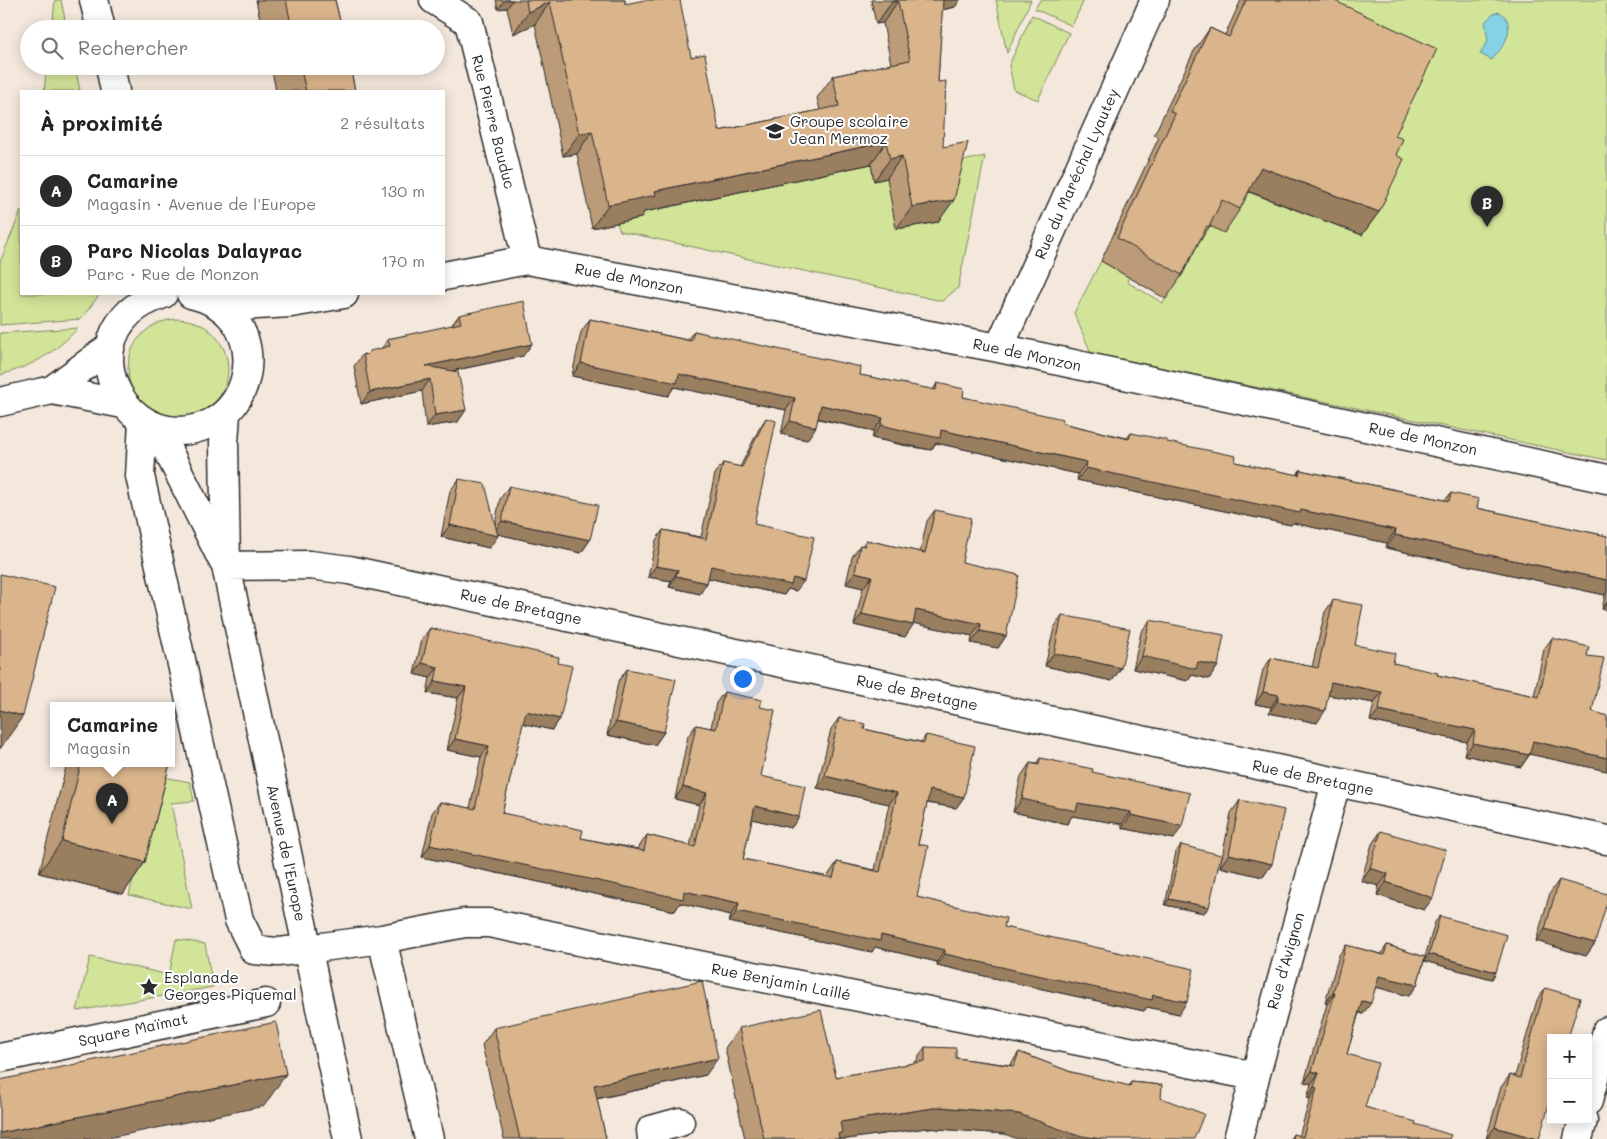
<!DOCTYPE html>
<html lang="fr">
<meta charset="utf-8">
<style>
body{margin:0;font-family:Mali,sans-serif;background:#f6f6f6;color:#222}
.controls{position:absolute;right:15px;bottom:15px;display:grid;overflow:hidden;border-radius:0px;box-shadow:0 2px 12px #0003}
.controls button{width:45px;height:45px;display:grid;place-items:center;padding:0;border:0;border-bottom:1px solid #e0e0e0;background:#fff;color:#222;font:25px sans-serif}
.you{position:absolute;left:742px;top:678px;width:18px;height:18px;margin:-12px;border:4px solid #fff;border-radius:50%;background:#1a73e8;box-shadow:0 0 0 8px #1a73e833}
.badge{display:grid;place-items:center;width:32px;height:32px;border-radius:50%;background:#2b2b2b;color:#fff;font-size:16px;font-weight:700}
.pin{position:absolute;translate:-50% -41px;filter:drop-shadow(0 1px 2px #0008)}
.pin::after{content:'';position:absolute;top:26px;width:18px;height:15px;background:inherit;clip-path:polygon(0 0,100% 0,50% 100%)}
.popup{position:absolute;left:50px;top:702px;width:125px;height:65px;box-sizing:border-box;display:grid;place-content:center;border-radius:0px;background:#fff;filter:drop-shadow(0 1px 4px #0005);font-size:16px;white-space:nowrap;color:#767676}
.popup b{font-size:19px;color:#222}
.popup::after{content:'';position:absolute;left:50%;top:100%;margin-left:-10px;border:10px solid transparent;border-top-color:#fff}
.list{margin:0;padding:0;list-style:none}
h2{display:flex;justify-content:space-between;align-items:center;height:65px;margin:0;padding:0 20px;font-size:21px}
h2 small{font-size:16px;font-weight:400;color:#767676}
.list li{display:grid;grid-template-columns:32px 1fr auto;gap:15px;align-items:center;box-sizing:border-box;height:70px;padding:0 20px;border-top:1px solid #e0e0e0}
.list b{display:block;font-size:19px;white-space:nowrap}
.list p{margin:0;font-size:16px;white-space:nowrap;color:#767676}
.list em{font-size:16px;font-style:normal;color:#767676}
.icon{flex:none;width:28px;height:28px;fill:none;stroke:currentColor;stroke-width:2;stroke-linecap:round;stroke-linejoin:round}
.map{position:relative;flex:none;width:1607px;height:1139px;overflow:hidden}
.search{position:absolute;background:#fff;box-shadow:0 2px 12px #0003;left:20px;top:20px;width:425px;height:55px;display:flex;align-items:center;gap:12px;box-sizing:border-box;padding:0 18px;border-radius:28px;color:#767676;font-size:19px}
.panel{position:absolute;background:#fff;box-shadow:0 2px 12px #0003;left:20px;top:90px;width:425px;height:205px;border-radius:0px}
.map>svg:first-child{display:block}
</style>
<div class="map">
<svg width="1607" height="1139" viewBox="0 0 1607 1139">
<rect width="100%" height="100%" fill="#f4e8dc"/>
<filter id="ink" filterUnits="userSpaceOnUse"><feTurbulence type="fractalNoise" baseFrequency=".02" numOctaves="2"/><feDisplacementMap in="SourceGraphic" scale="10" xChannelSelector="R" yChannelSelector="G"/><feConvolveMatrix kernelMatrix="1 2 1 2 8 2 1 2 1" color-interpolation-filters="sRGB"/></filter>
<g filter="url(#ink)">
<path fill="#d1e498" stroke="#7e8862" d="M55 0H61L67 29H52Z
M996 0H1031L1007 53Z
M1040 0H1084L1072 26 1035 9Z
M1277 0H1607V460L1091 353 1074 313 1101 261 1129 277 1127 282 1163 303 1206 224 1242 189 1363 235Z
M1032 15 1069 33 1038 100 1014 90 1009 65Z
M47 66H75L80 91H44Z
M985 156 958 288 942 301 620 231 617 223 640 218V213L871 164 874 181Z
M21 211V294H100L81 319 0 325V262Z
M128 369a50 50 0 1 1 100 0a50 50 0 1 1-100 0Z
M78 328C55 353 33 366 0 375V333Z
M159 776 190 782 194 801 171 803 192 909 129 895Z
M176 939 205 944 213 987 77 1011 90 957 169 975Z"/>
<path fill="#85d2e4" stroke="#618f9a" d="M1499 12C1505 15 1507 18 1508 24 1511 39 1500 49 1492 60L1480 54 1488 41 1485 22 1493 14Z"/>
<g fill="none" stroke-linecap="round" stroke-linejoin="round">
<g stroke="#2b2b2b" stroke-width="31">
<path id="minor" d="M94 0 101 29
M434 0 469 22 527 260
M110 66 115 91
M444 276 527 260 999 348 1607 479
M163 294C152 298 140 303 130 312 85 354 118 429 178 431 190 431 201 428 211 423 247 405 259 354 235 321 224 306 209 298 191 294
M222 307 291 303 344 294
M999 348 1155 0
M52 390 123 404
M0 402 52 390 110 347
M226 413 224 443 226 566 348 1139
M143 421 140 476 239 920 254 950 278 952 307 949 382 939 465 923H489L1254 1076
M156 427 223 561
M226 566 310 565 349 570 1607 840
M382 939 429 1139
M0 1058 266 1003
M1588 1101 1607 1031
M652 1139 651 1130 680 1122
M1238 1139 1336 783
M1578 1139 1583 1120"/>
</g>
<use href="#minor" stroke="#fff" stroke-width="28"/>
</g>
<path fill="#bb9b78" stroke="#2b2b2b" d="M256 0H335L342 29H262Z
M496 0H625V4L691 57 719 131 820 110 817 98 833 76 891 64 883 23 876 24 871 0H960L955 7 942 10 938 82V222L896 229 887 178 874 181 871 164 644 212 641 218 592 228 577 154 563 156 535 24 513 34 507 8 498 9Z
M1241 0H1333L1395 136 1396 155 1379 212 1362 235 1249 192 1240 209 1224 233 1210 226 1199 242 1182 275 1166 299 1101 261 1159 137 1154 135 1194 51 1210 28 1225 35Z
M271 66H350L355 91H276Z
M459 315 523 356 452 371 458 422 426 427 422 391 361 404 354 366 363 354 367 355 382 348 388 339 451 326Z
M590 319 687 340 694 331 860 375 933 390 937 383 963 397 1062 423 1127 438 1131 433 1235 462 1297 475 1300 470 1445 500 1451 493 1477 508 1607 536V610L1602 609 1605 595 1386 548 1387 543 1293 523 1291 525 1077 480 1078 474 936 443 931 450 902 445 872 438 874 431 818 419 807 440 781 434 786 410 674 387 668 396 572 376 581 332Z
M766 418 754 524 796 591 788 589 784 595 708 578 707 583 700 594 669 587 671 581 648 577 656 540 663 530 701 537 715 474 723 463 740 467 759 429Z
M459 479 495 524 500 499 509 486 590 540 581 553 498 534 489 548 441 537 450 491Z
M935 510 962 562 1006 636 998 648 971 643 972 636 913 623 905 637 854 625 863 588 846 584 852 557 860 545 862 546 866 540 920 552 927 521Z
M1333 600 1355 645 1393 663 1437 675 1534 696 1544 649 1552 638 1587 656 1592 711 1607 716V771L1530 754 1521 767 1464 755 1467 742 1370 721 1374 703 1328 695 1317 723 1269 713 1271 707 1255 704 1263 670 1271 658 1312 667 1325 612Z
M1062 615 1121 668 1112 681 1045 666 1054 628Z
M1150 620 1218 666 1209 679 1192 675 1188 681 1133 669 1141 632Z
M430 628 558 663 560 719 552 730 523 723 502 813 581 838 638 849 639 847 647 835 690 846 699 805 675 799 688 736 696 725 711 728 716 703 724 692 760 707 761 776 799 817 791 828 752 819 743 859 828 877 829 874 837 862 875 870 889 804 817 788 831 729 839 718 864 729 921 742 926 735 964 797 956 808 927 803 918 844 917 897 1004 927 1179 1014 1147 1007 1144 1011 1015 983 937 965V962L875 947 872 952 729 922 731 915 680 903 675 911 422 857 432 813 440 802 470 808 481 757 447 750 458 698 427 693 430 678 414 674 422 639Z
M627 669 664 732 655 745 607 735 618 682Z
M1040 758 1092 772 1174 839 1122 828V824L1072 816 1067 824 1013 812 1021 776 1030 763 1036 764Z
M67 763H170L145 862 123 894 39 873Z
M1240 800 1272 864 1263 877 1220 867 1231 813Z
M1381 831 1424 910 1377 895 1379 886 1361 881 1372 844Z
M1181 845 1209 907 1204 913 1165 905 1176 852Z
M1559 880 1595 943 1586 956 1536 941 1550 893Z
M1440 916 1496 972 1492 979 1424 961 1417 985 1409 996 1376 987 1363 1014 1359 1013 1347 1054 1365 1107 1415 1124 1449 1139H1290L1293 1134 1299 1136 1310 1099 1307 1098 1311 1084 1304 1082 1327 1004 1325 1003 1339 955 1346 945 1381 954 1387 945 1425 957 1435 922Z
M1545 988 1539 1139H1486L1501 1087 1510 1075 1515 1076 1537 1000Z
M494 1028 706 1075 597 1099 606 1139H504L482 1045Z
M739 1028 836 1077 915 1063 925 1047 956 1058 1010 1065 1019 1052 1071 1072 1128 1086 1131 1082 1162 1085 1005 1134 926 1128 847 1139H745L725 1048Z"/>
<path fill="#997e61" stroke="#2b2b2b" d="M505 0H513L507 8 498 9Z
M937 0H960L955 7 928 13Z
M898 1 883 23 876 24 892 2Z
M550 2 535 24 513 34 528 12Z
M592 131 577 154 563 156 579 134Z
M886 142 871 164 644 212 641 218 592 228 608 205 655 191Z
M902 156 887 178 874 181 890 159Z
M1261 167 1379 212 1362 235 1245 190Z
M954 200 938 222 896 229 912 207Z
M532 344 523 356 418 378 426 366Z
M581 363 679 374 795 398 786 410 674 387 668 396 572 376Z
M430 379 422 391 361 404 370 392Z
M821 405 883 418 874 431 812 417Z
M466 410 458 422 426 427 435 415Z
M790 421 816 427 807 440 781 434Z
M881 425 941 430 1087 462 1078 474 936 443 931 450 872 438Z
M1086 468 1301 510 1396 530 1387 543 1293 523 1291 525 1077 480Z
M502 521 590 540 581 553 493 533Z
M450 525 498 536 489 548 441 537Z
M1395 535 1607 580V592L1605 595 1386 548Z
M656 566 678 570 671 581 648 577Z
M711 566 793 578 804 581 796 591 788 589 784 595 704 577Z
M855 572 872 576 863 588 846 584Z
M676 576 707 583 700 594 669 587Z
M1607 602V610L1602 609Z
M916 610 981 624 972 636 908 622Z
M862 614 913 625 905 637 854 625Z
M980 631 1006 636 998 648 971 643Z
M1054 653 1121 668 1112 681 1045 666Z
M1142 656 1198 662 1218 666 1209 679 1192 675 1188 681 1133 669Z
M422 663 438 667 430 678 414 674Z
M435 681 466 687 458 698 427 693Z
M1331 682 1382 692 1374 703 1323 694Z
M1263 692 1279 695 1271 707 1255 704Z
M1277 701 1325 711 1317 723 1269 713Z
M0 710 23 716 0 749Z
M1379 710 1475 730 1467 742 1370 721Z
M526 711 560 719 552 730 517 722Z
M616 722 664 732 655 745 607 735Z
M455 739 489 746 481 757 447 750Z
M1533 741 1607 758V771L1524 753Z
M1473 743 1529 755 1521 767 1464 755Z
M825 776 897 793 889 804 817 788Z
M683 787 707 793 699 805 675 799Z
M930 790 964 797 956 808 922 802Z
M1022 799 1078 803 1131 812 1122 824 1072 816 1067 824 1013 812Z
M755 806 799 817 791 828 747 818Z
M1131 815 1182 826 1174 839 1122 828Z
M62 841 145 862 123 894 39 873Z
M430 845 684 891 739 903 731 915 680 903 675 911 422 857Z
M1229 854 1272 864 1263 877 1220 867Z
M1370 868 1388 874 1379 886 1361 881Z
M1386 882 1433 898 1424 910 1377 895Z
M1169 899 1209 907 1204 913 1165 905Z
M737 911 881 935 945 950 937 962 875 947 872 952 729 922Z
M1545 929 1595 943 1586 956 1536 941Z
M945 954 1153 995 1187 1002 1179 1014 1147 1007 1144 1011 1015 983 937 965Z
M1429 954 1496 972 1492 979 1424 961Z
M1379 976 1417 985 1409 996 1372 986Z
M1333 993H1335L1327 1004 1325 1003Z
M1362 1001 1371 1003 1363 1014 1354 1011Z
M718 1058 706 1075 582 1102 594 1085Z
M1312 1071 1319 1073 1311 1084 1304 1082Z
M286 1074 264 1106 103 1139H0V1133Z
M1314 1087 1317 1088 1310 1099 1307 1098Z
M940 1107 1019 1114 1101 1139H1017L1005 1134 926 1128 847 1139H828L840 1122Z
M1495 1127 1537 1139H1486Z"/>
<path fill="#dab48b" stroke="#2b2b2b" d="M286 0H335L342 29H292Z
M526 0H625V4L645 0H680L691 57 705 54 719 131 839 106 833 76 910 60 898 1 892 2V0H943L938 82 946 81 943 147 968 142 954 200 912 207 902 156 890 159 886 142 655 191 656 195 608 205 592 131 579 134 550 2 528 12Z
M1246 0H1333L1437 49 1395 136 1403 139 1396 155 1404 159 1379 212 1261 167 1240 209 1222 200 1209 227 1207 226 1182 275 1117 238 1175 114 1170 111 1210 28 1229 37Z
M300 66H350L355 91H306Z
M524 301 532 344 426 366 458 372 466 410 435 415 430 379 370 392 363 354 367 355 370 351 390 346 388 339 461 323 459 315Z
M590 319 691 341 694 331 861 367 860 375 936 390 937 383 964 389 963 397 1063 419 1062 423 1129 439 1131 433 1167 440V442L1236 456 1235 462 1299 475 1300 470 1449 501 1451 493 1479 499 1477 508 1607 536V580L1395 535 1396 530 1301 510 1300 513 1086 468 1087 462 941 430 940 438 910 432 881 425 883 418 821 405 816 427 790 421 795 398 679 374 677 383 581 363Z
M766 418 776 421 754 524 814 537 804 581 793 578 791 585 711 566 707 583 676 576 678 570 656 566 663 530 706 539 723 463 742 467Z
M459 479 485 484 498 536 450 525Z
M509 486 598 505 590 540 502 521Z
M935 510 971 518 962 562 1019 575 1006 636 980 631 981 624 916 610 913 625 862 614 872 576 855 572 860 545 865 546 866 540 925 553Z
M0 574 55 587 23 716 0 710Z
M1333 600 1363 605 1355 645 1395 653 1393 663 1438 673 1437 675 1539 697 1552 638 1589 647 1587 656 1604 658 1592 711 1607 716V758L1533 741 1529 755 1473 743 1475 730 1379 710 1382 692 1331 682 1325 711 1277 701 1279 695 1263 692 1271 658 1318 668Z
M1062 615 1130 629 1121 668 1054 653Z
M1150 620 1224 635 1218 666 1198 662 1196 669 1142 656Z
M430 628 559 657 558 663 572 666 560 719 526 711 502 813 583 830 581 838 644 851 647 835 695 847 707 793 683 787 696 725 716 729 724 692 762 700 760 707 775 710 761 776 805 786 799 817 755 806 743 859 833 878 837 862 880 872 897 793 825 776 839 718 865 724 864 729 924 743 926 735 975 746 964 797 930 790 918 844 928 846 917 897 1006 918 1004 927 1194 969 1187 1002 1153 995 1152 1000 1023 972 945 954V950L881 935 880 941 737 911 739 903 684 891 683 899 430 845 440 802 475 809 489 746 455 739 466 687 435 681 438 667 422 663Z
M627 669 676 679 664 732 616 722Z
M171 732 177 734 171 759Z
M1040 758 1093 769 1092 772 1190 793 1182 826 1131 815V812L1078 803 1076 811 1022 799 1030 763 1039 765Z
M81 763H170L145 862 62 841Z
M1240 800 1284 810 1272 864 1229 854Z
M1381 831 1446 850 1433 898 1386 882 1388 874 1370 868Z
M1181 845 1221 855 1209 907 1169 899Z
M1559 880 1607 894V902L1595 943 1545 929Z
M1440 916 1507 935 1496 972 1429 954Z
M1346 945 1384 955 1387 945 1425 957 1417 985 1379 976 1371 1003 1362 1001 1347 1054 1378 1063 1365 1107 1416 1122 1415 1124 1451 1135 1449 1139H1292L1293 1134 1303 1137 1317 1088 1314 1087 1319 1073 1312 1071 1335 993H1333Z
M702 981 718 1058 594 1085 606 1139H520L494 1028Z
M1545 988 1580 998 1568 1038H1551V1098L1539 1139H1537L1495 1127 1510 1075 1520 1078Z
M821 1010 836 1077 925 1061V1047L956 1048V1058L1014 1066 1019 1052 1071 1072 1130 1086 1131 1082 1162 1085 1161 1098 1204 1114 1194 1139H1101L1076 1135 1019 1114 940 1107 840 1122 842 1132 838 1134 839 1139H764L739 1028Z
M276 1022 286 1074 0 1133V1080Z"/>
</g>
<defs>
<g id="school-bare" transform="scale(1.5)"><path d="M0-5L7-2L0 1L-7-2ZM-4 1L0 2.5L4 1V4Q0 6-4 4Z" fill="#2b2b2b" stroke="#fff" stroke-width="2.5" paint-order="stroke"/></g>
<g id="sight-bare" transform="scale(1.5)"><path d="M0-6L1.8-2.2L6-1.7L2.9 1.2L3.7 5.4L0 3.3L-3.7 5.4L-2.9 1.2L-6-1.7L-1.8-2.2Z" fill="#2b2b2b" stroke="#fff" stroke-width="2.5" paint-order="stroke"/></g>
</defs>
<g fill-rule="evenodd">
<use href="#school-bare" x="775" y="131"/>
<use href="#sight-bare" x="149" y="987"/>
</g>
<g text-anchor="middle" stroke-width="4" stroke-linejoin="round" paint-order="stroke">
<g font-size="15" fill="#2b2b2b" stroke="#fff">
<text transform="translate(493 122) rotate(76)" y="5">Rue Pierre Bauduc</text>
<text transform="translate(1077 174) rotate(-66)" y="5">Rue du Maréchal Lyautey</text>
<text transform="translate(629 279) rotate(11)" y="5">Rue de Monzon</text>
<text transform="translate(1027 355) rotate(12)" y="5">Rue de Monzon</text>
<text transform="translate(1423 439) rotate(12)" y="5">Rue de Monzon</text>
<text transform="translate(521 607) rotate(12)" y="5">Rue de Bretagne</text>
<text transform="translate(917 693) rotate(12)" y="5">Rue de Bretagne</text>
<text transform="translate(1313 778) rotate(12)" y="5">Rue de Bretagne</text>
<text transform="translate(286 853) rotate(78)" y="5">Avenue de l'Europe</text>
<text transform="translate(1286 961) rotate(-74)" y="5">Rue d'Avignon</text>
<text transform="translate(781 982) rotate(11)" y="5">Rue Benjamin Laillé</text>
<text transform="translate(133 1030) rotate(-12)" y="5">Square Maïmat</text>
</g>
<g font-size="15" fill="#2b2b2b" stroke="#fff" text-anchor="start">
<text x="790" y="127">Groupe scolaire<tspan x="790" dy="17">Jean Mermoz</tspan></text>
<text x="164" y="983">Esplanade<tspan x="164" dy="17">Georges Piquemal</tspan></text>
</g>
</g>
</svg>
<div class="controls">
<button>+</button>
<button>−</button>
</div>
<div class="you"></div>
<div class="pin badge" style="left:112px;top:824px">A</div>
<div class="popup"><b>Camarine</b>Magasin</div>
<div class="pin badge" style="left:1487px;top:227px">B</div>
<div class="search"><svg class="icon" aria-label="search" viewBox="0 0 24 24"><circle cx="10" cy="10" r="6"/><path d="M15 15l6 6"/></svg>Rechercher</div>
<section class="panel">
<h2>À proximité<small>2 résultats</small></h2>
<ul class="list">
<li><span class="badge">A</span><div><b>Camarine</b><p>Magasin · Avenue de l'Europe</p></div><em>130 m</em></li>
<li><span class="badge">B</span><div><b>Parc Nicolas Dalayrac</b><p>Parc · Rue de Monzon</p></div><em>170 m</em></li>
</ul>
</section>
</div>
